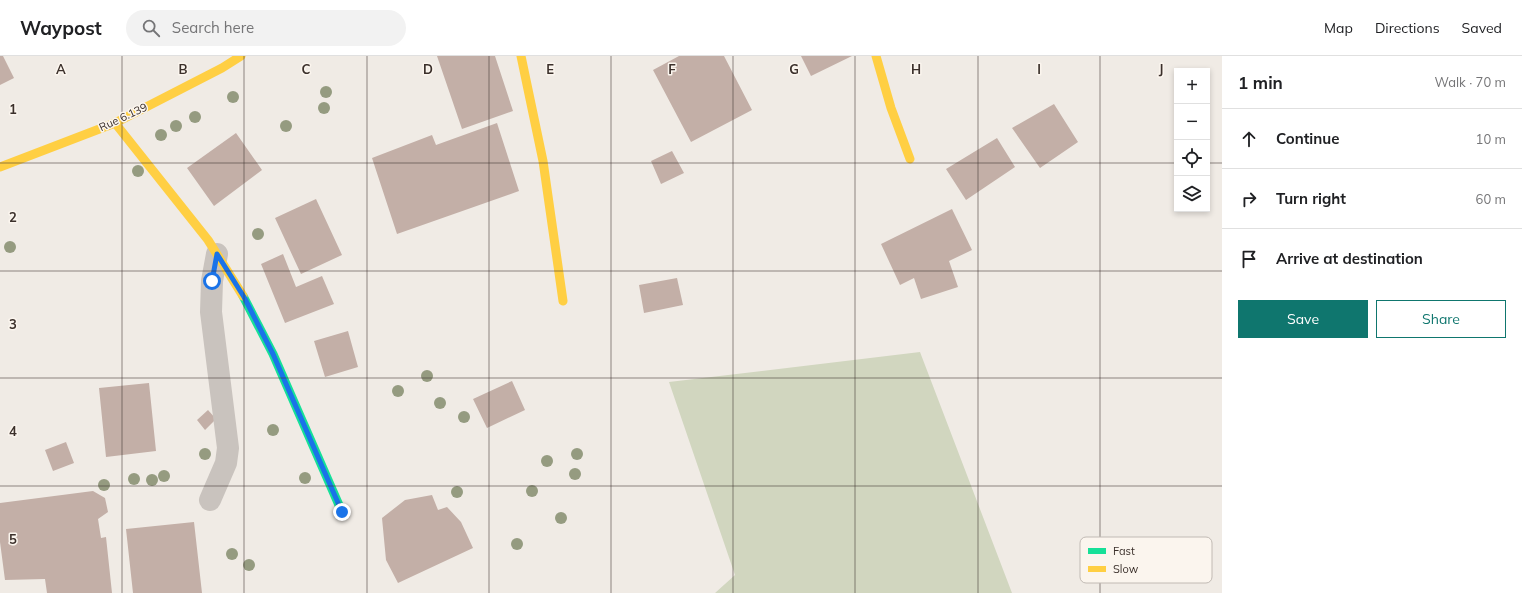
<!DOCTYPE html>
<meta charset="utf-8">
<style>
body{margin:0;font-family:Mulish,sans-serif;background:#f2f2f2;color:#202124}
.controls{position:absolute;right:12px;top:12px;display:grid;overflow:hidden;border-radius:0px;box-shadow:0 2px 6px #0003}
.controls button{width:36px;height:36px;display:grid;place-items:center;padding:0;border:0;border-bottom:1px solid #e0e0e0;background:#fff;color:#202124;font:20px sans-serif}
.stop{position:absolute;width:12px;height:12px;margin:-9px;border:3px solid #1a73e8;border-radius:50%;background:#fff}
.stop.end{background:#1a73e8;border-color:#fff;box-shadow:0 1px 4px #0008}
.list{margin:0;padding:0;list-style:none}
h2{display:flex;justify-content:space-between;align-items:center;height:52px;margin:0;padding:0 16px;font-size:17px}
h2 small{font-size:13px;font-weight:400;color:#757577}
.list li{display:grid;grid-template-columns:26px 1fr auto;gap:12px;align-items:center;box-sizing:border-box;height:60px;padding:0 16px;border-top:1px solid #e0e0e0}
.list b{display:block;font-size:15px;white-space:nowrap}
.list em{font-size:13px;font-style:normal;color:#757577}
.actions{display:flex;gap:8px;padding:12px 16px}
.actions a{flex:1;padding:9px 0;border:1px solid #0f766e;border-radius:0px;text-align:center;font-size:14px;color:#0f766e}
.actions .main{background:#0f766e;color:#fff}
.icon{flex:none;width:22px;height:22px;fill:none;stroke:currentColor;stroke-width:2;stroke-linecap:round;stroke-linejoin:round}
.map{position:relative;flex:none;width:1222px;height:537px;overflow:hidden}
header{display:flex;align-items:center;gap:24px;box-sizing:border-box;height:56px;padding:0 20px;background:#fff;border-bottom:1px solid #e0e0e0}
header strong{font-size:19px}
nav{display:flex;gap:22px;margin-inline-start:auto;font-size:14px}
.search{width:280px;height:36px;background:#f2f2f2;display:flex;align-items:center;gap:10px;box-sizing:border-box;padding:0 14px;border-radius:22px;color:#757577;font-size:15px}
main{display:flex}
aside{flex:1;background:#fff}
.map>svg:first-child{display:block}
</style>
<header>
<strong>Waypost</strong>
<div class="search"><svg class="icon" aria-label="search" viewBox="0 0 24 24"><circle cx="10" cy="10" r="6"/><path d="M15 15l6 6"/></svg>Search here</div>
<nav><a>Map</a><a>Directions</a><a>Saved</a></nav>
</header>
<main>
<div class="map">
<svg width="1222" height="537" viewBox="0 0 1222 537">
<rect width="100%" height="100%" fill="#f0ebe5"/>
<path fill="#d1d6bf" d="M920 296 1012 537H715L735 519 669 326Z"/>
<path fill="#c3afa7" d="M0 0H3L14 22 0 29Z
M437 0H495L513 55 462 73Z
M679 0H724L752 54 691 86 653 14Z
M801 0H852L811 20Z
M1054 48 1078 86 1040 112 1012 72Z
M497 67 519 135 397 178 372 102 432 79 436 89Z
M236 77 262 114 214 150 187 112Z
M997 82 1015 111 966 144 946 113Z
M672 95 684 117 661 128 651 105Z
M316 143 342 199 301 218 275 162Z
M952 153 972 194 949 205 958 231 921 243 914 222 900 229 881 188Z
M283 198 296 231 322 220 334 248 285 267 261 208Z
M677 222 683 249 644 257 639 229Z
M348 275 358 311 325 321 314 285Z
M512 325 525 354 487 372 473 343Z
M149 327 156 395 106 401 99 332Z
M208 354 216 363 205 374 197 364Z
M66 386 74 407 53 415 45 394Z
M93 435 105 442 108 456 98 463 101 482 106 481 112 537H47L45 523 5 524 0 486V447Z
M432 439 438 454 447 451 461 466 473 492 398 527 386 504 382 462 405 444Z
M194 466 202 537H133L126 473Z"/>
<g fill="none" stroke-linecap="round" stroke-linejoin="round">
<path stroke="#c9c3be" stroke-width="22" d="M210 444 226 407 228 392 211 256 212 225 217 198"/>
<path stroke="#16e098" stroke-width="9" d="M243 240 273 298 342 456"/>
<path stroke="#ffcf43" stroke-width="9" d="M521 0 543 105 563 245
M876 0 891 52 910 103
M115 67 208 184 243 240
M0 111 115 67 222 12 241 0"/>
</g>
<g fill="#959b80">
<circle cx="326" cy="36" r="6"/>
<circle cx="233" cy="41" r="6"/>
<circle cx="324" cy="52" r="6"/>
<circle cx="195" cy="61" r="6"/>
<circle cx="176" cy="70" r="6"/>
<circle cx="286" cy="70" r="6"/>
<circle cx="161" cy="79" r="6"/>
<circle cx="138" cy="115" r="6"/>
<circle cx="258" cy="178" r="6"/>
<circle cx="10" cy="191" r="6"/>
<circle cx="427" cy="320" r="6"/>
<circle cx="398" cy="335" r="6"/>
<circle cx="440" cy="347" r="6"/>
<circle cx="464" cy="361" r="6"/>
<circle cx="273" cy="374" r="6"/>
<circle cx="205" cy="398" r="6"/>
<circle cx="577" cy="398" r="6"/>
<circle cx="547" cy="405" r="6"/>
<circle cx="575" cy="418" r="6"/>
<circle cx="164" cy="420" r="6"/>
<circle cx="305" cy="422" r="6"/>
<circle cx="134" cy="423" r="6"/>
<circle cx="152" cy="424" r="6"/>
<circle cx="104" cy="429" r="6"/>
<circle cx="532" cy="435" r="6"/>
<circle cx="457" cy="436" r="6"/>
<circle cx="561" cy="462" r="6"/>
<circle cx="517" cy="488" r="6"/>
<circle cx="232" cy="498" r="6"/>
<circle cx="249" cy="509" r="6"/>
</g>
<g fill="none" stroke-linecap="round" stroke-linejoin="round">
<path stroke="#1a73e8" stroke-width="5" d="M212 225 217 198 244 241 273 298 342 456"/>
</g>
<path fill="none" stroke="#3b302b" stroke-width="1" stroke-opacity="0.55" d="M122 0V537M244 0V537M367 0V537M489 0V537M611 0V537M733 0V537M855 0V537M978 0V537M1100 0V537M0 107H1177M1207 107H1222M0 215H1222M0 322H1222M0 430H1222"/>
<g text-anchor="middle" stroke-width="3" stroke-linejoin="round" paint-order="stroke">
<g font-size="11" fill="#3b302b" stroke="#fbf5ee">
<text transform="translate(123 61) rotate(-25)" y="4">Rue 6.139</text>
</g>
</g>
<rect x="1080" y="481" width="132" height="46" rx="6" fill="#fbf5ee" stroke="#c1bab4" stroke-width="1"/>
<rect x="1088" y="492" width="18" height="6" fill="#16e098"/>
<rect x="1088" y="510" width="18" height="6" fill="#ffcf43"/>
<g font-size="11" fill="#3b302b">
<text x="1113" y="499">Fast</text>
<text x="1113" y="517">Slow</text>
</g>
<g font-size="13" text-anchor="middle" font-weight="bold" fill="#3b302b" stroke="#fbf5ee" stroke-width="3" stroke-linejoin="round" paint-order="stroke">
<text x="61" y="18">A</text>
<text x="183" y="18">B</text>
<text x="306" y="18">C</text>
<text x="428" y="18">D</text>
<text x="550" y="18">E</text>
<text x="672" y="18">F</text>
<text x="794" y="18">G</text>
<text x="916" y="18">H</text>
<text x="1039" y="18">I</text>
<text x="1161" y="18">J</text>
<text x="13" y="58">1</text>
<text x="13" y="166">2</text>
<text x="13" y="273">3</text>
<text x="13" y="380">4</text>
<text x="13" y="488">5</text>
</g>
</svg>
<div class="controls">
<button>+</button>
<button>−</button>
<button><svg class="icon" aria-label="locate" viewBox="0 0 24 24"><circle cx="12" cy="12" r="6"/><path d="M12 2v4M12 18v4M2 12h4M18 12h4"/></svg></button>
<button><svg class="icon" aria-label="layers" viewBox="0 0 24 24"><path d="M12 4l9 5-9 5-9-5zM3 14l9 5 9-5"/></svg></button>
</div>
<div class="stop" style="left:212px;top:225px"></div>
<div class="stop end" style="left:342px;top:456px"></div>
</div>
<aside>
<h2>1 min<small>Walk · 70 m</small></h2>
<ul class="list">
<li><svg class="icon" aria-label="ahead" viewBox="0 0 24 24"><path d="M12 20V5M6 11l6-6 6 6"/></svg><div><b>Continue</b></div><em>10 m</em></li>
<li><svg class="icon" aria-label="right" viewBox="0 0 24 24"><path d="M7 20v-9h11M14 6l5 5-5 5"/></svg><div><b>Turn right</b></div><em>60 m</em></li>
<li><svg class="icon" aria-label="arrive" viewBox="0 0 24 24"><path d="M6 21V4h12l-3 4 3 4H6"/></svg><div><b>Arrive at destination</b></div></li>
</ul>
<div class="actions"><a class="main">Save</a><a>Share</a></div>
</aside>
</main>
